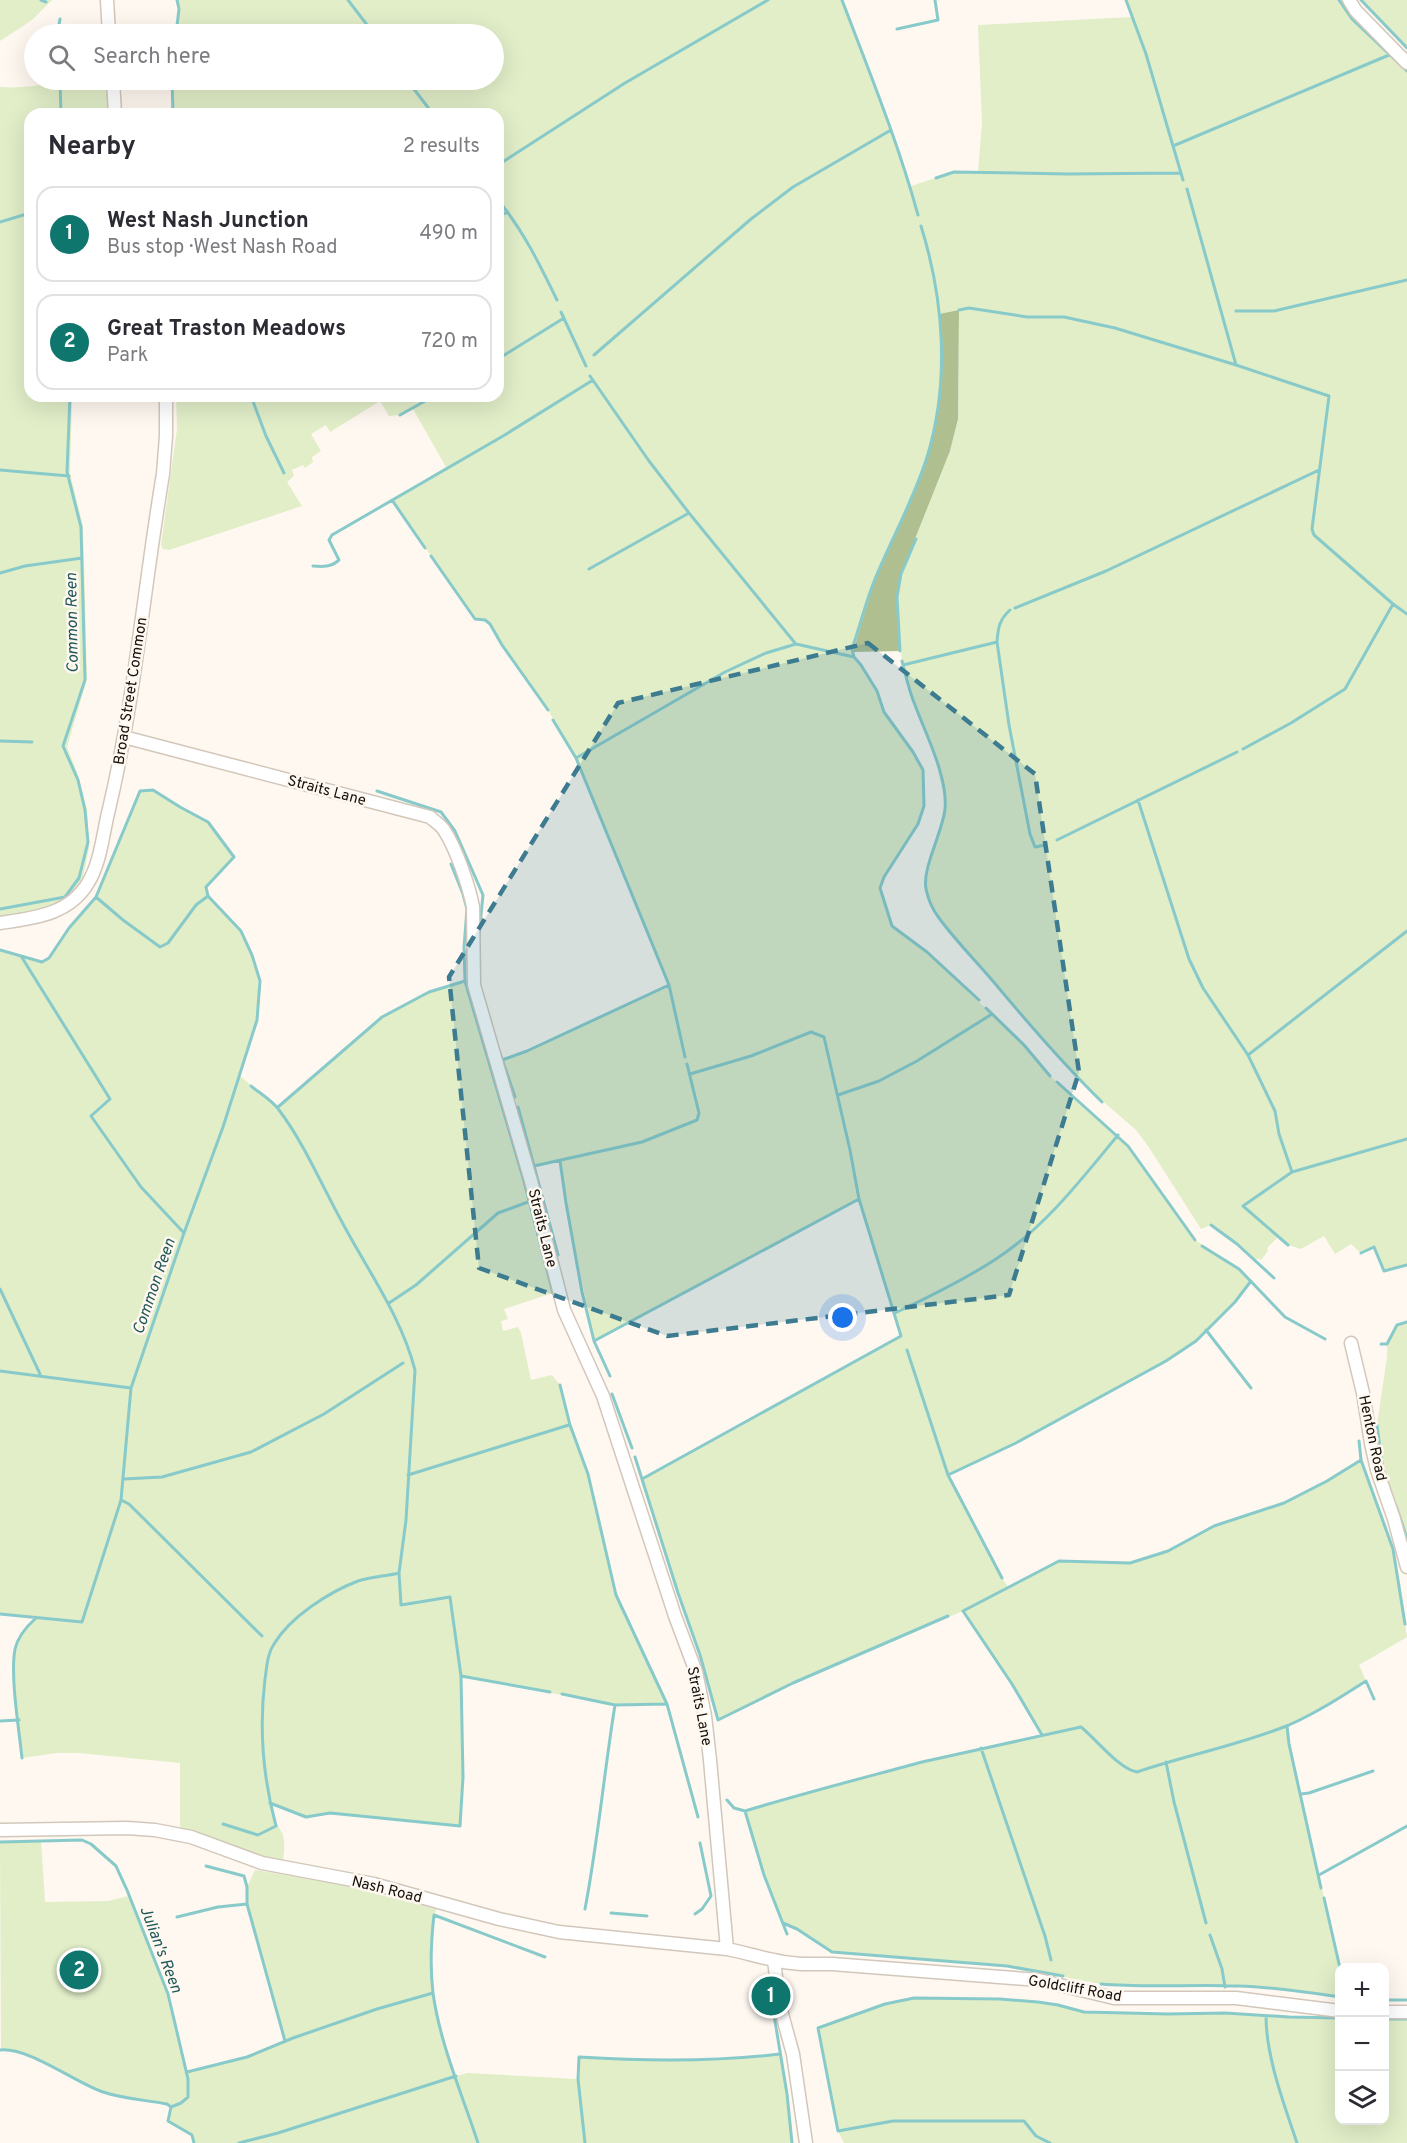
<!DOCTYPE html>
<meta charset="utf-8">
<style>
body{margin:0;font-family:Overpass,sans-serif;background:#f7f7f7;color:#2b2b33}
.controls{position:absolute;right:18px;bottom:18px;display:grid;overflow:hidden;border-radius:12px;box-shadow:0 6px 24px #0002}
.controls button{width:54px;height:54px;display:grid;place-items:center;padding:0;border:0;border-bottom:2px solid #e1e1e2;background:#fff;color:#2b2b33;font:30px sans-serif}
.you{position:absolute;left:843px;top:1318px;width:21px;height:21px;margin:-15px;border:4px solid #fff;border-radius:50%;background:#1a73e8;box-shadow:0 0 0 9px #1a73e833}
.badge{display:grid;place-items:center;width:39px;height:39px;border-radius:50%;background:#0f766e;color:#fff;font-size:20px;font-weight:700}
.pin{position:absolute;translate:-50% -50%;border:3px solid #fff;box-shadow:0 2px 6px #0006}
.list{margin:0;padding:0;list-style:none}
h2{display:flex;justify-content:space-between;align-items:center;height:78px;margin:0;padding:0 24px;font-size:26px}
h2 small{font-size:20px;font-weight:400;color:#7c7c81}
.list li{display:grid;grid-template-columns:39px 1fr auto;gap:18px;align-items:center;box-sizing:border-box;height:96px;margin:0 12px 12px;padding:0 12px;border:2px solid #e1e1e2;border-radius:18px}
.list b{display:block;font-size:22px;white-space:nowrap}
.list p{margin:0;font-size:20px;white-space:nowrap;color:#7c7c81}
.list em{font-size:20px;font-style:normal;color:#7c7c81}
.icon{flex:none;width:33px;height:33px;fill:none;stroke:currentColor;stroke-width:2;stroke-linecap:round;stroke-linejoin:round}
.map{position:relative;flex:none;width:1407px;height:2143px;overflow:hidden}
.search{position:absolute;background:#fff;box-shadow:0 6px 24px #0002;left:24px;top:24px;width:480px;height:66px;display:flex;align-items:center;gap:15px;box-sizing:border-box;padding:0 21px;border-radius:33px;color:#7c7c81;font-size:22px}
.panel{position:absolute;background:#fff;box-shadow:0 6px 24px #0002;left:24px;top:108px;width:480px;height:294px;border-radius:18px}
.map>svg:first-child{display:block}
</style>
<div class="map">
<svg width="1407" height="2143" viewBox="0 0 1407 2143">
<rect width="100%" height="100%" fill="#fef8f0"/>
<path fill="#e1eec8" d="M0 0H52L32 20 0 41Z
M177 0H842C865 62 890 123 911 186L954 172H978L982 123 978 25 1132 17 1126 0H1339L1352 19 1407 71V1265L1384 1271 1374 1247 1361 1253 1351 1244 1335 1254 1324 1236 1301 1249 1288 1245 1278 1237 1267 1248 1268 1251 1261 1260 1258 1258 1256 1260 1211 1225 1201 1229 1148 1146 1136 1130 1091 1091 1009 1001 938 917 929 898 926 886 932 853 943 821 945 808 944 795 931 743 914 704 902 662 897 597 901 574 950 451 958 419 959 310 939 314C941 341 943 369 941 396 935 461 899 520 875 580 866 602 860 626 852 649L854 657 861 665 877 691 884 712 913 752 923 770 924 806 918 824 884 877 880 888 892 926 927 952 1024 1045 1050 1076 1128 1146 1195 1240 1239 1269 1251 1281 1235 1302 1196 1341 1166 1361 1016 1443 948 1475 1002 1578 1009 1588 1059 1561 1130 1563 1168 1551 1214 1526 1284 1503 1327 1481 1361 1460 1393 1549 1407 1637 1359 1665 1366 1681 1332 1702 1287 1726 1289 1744 1340 1967 1339 1997 1281 1989 1237 1986 1139 1987 1101 1984 1007 1966 832 1952 797 1929 783 1923 764 1875 745 1811 833 1785 902 1769 922 1762 1042 1735 1012 1684 963 1611 793 1683 718 1720C696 1639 666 1560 642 1479L901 1336 859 1199 594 1341 566 1203 560 1162 534 1166 515 1097 502 1060 527 1051 669 985 576 758 548 710 502 645 490 624 485 620 475 619 392 500 446 467 413 409 400 415 389 416 380 401 330 432 326 425 311 434 321 451 312 457 313 462 305 468 303 465 292 470 294 476 287 482 302 506 169 550 163 549 161 545 177 429 176 396H498V114H173V80H494V34H176L179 9Z
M1361 0H1407V48L1405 46Z
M66 80H108L111 114H30V396H72L70 473 83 526 87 679 67 747 78 775 87 809 89 848 83 877 75 890 62 901 42 910 0 919V87C22 89 44 84 66 82Z
M153 790 180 807 208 822 234 857 206 887C210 905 229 915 240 930 244 934 246 941 248 946 270 992 253 1031 240 1076L277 1107 382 1017 429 992 465 981 473 1004 524 1181 553 1293 504 1309 508 1319 501 1321 503 1331 518 1327 521 1333 531 1380 552 1375 560 1385 570 1425 588 1474 616 1595 667 1704 615 1705 461 1676 463 1777 460 1826 330 1813 306 1817 270 1803C272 1814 276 1822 281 1831 286 1839 284 1852 283 1861L251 1853 180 1827V1763L79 1753H57L22 1758C20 1733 9 1665 17 1645 21 1634 27 1626 35 1618L0 1614V950L42 962 49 958 69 928 96 897 140 791Z
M1407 1322V1538L1383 1472 1377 1425 1387 1357V1344L1397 1325Z
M41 1841 45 1902 108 1901 129 1896 168 1994 187 2072 247 2057 285 2041 247 1904V1887L255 1870 334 1883 436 1909C423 1965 437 2023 456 2076L468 2073 577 2079 579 2057C646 2061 714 2062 780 2054L787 2094 792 2143H194L192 2135 168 2121 171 2107 167 2104C145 2100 121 2099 99 2090 75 2080 26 2048 1 2050L0 1842Z
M914 1998 1000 1999 1038 2002 1058 2005 1084 2012 1168 2014 1225 2013 1289 2017 1339 2018 1340 2120H1384L1385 2019H1407V2143H844L838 2131 818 2028 885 2004Z"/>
<path fill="#afbf90" d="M959 310 958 419 950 451 901 574 897 597 900 651 853 652 874 581 914 491 927 458 934 433 940 397 941 351 939 314Z"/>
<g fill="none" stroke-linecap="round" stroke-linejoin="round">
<path stroke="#88caca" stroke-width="3" d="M41 0 46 2
M348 0 374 34
M842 0C869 71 898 142 918 215
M1126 0 1146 54 1183 180
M1339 0 1352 19 1407 71
M1361 0 1407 48
M59 25 60 19
M897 29 938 20 935 0
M176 34 179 9 177 0
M60 80 61 114
M172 80 173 114
M407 80 433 114
M1173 146 1389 55
M498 165 625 83 768 0
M936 178 954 172 1068 174 1181 173
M1187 189 1236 365
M498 200C523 230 540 265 557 300
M498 216 508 212
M0 222 30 213
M959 310 969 308 1027 317H1064L1115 328 1236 365 1329 396 1312 529 1314 535 1393 604 1407 614
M1236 311H1274L1407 280
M561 312 586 366
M594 355 751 219 793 187 891 130
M498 359 564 318
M590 376 649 461 689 513 795 643
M251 396 266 436 284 473
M400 415 434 396
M0 470 69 476
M392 500 425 548
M431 556 475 619 485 620 490 624 502 645 548 710
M313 566C323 567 331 567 339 560L329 540 332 535 503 436 593 380
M589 569 689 513
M0 573 25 566 82 558
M1015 608 1106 571 1319 470
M1010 610C999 620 998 628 997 642L1009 725 1030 834 1035 847 1045 845
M900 651 897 597 901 574 916 539
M854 657 852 649C860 626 866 601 875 579 892 538 914 499 927 457 950 382 944 300 921 226
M902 661C906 676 909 691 915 705 926 735 948 777 945 809 943 831 922 868 926 889 928 899 933 910 939 918 955 940 975 960 992 980 1027 1022 1063 1064 1102 1102
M903 665 997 642
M553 720 576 758 669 985 685 1057
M0 741 32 742
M1243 749 1291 723 1345 689 1393 604
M576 758 725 672 766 653 796 644 854 657 861 665 877 691 884 712 913 752 923 770 924 806 918 824 884 877 880 888 892 926 927 952 979 1000
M377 791 441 812 455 831 483 895 479 935
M1138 800 1189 959 1203 988 1248 1055 1275 1111 1279 1134 1292 1172
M1057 840 1237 752
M451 864 463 894 467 909 464 947 465 981 524 1181 553 1293
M96 897 123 920 160 947 168 943 196 905 208 896
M0 909 65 897 79 878 88 842 85 810 78 780 63 746 85 680 81 527 67 472 70 396
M0 950 42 962 49 958 69 928 96 897 140 791 153 790 180 807 208 822 234 857 206 887 208 896 241 931 252 955 260 981 257 1020 223 1127 184 1233 131 1388 121 1500 82 1622 0 1614
M21 956 110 1099 91 1116 141 1187 184 1233
M986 1008 1024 1045 1050 1076
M500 1053 515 1097
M1248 1055 1407 931
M502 1060 527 1051 669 985
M1057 1082 1128 1146 1195 1240
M251 1086C261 1094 273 1101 279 1110 304 1143 322 1186 342 1222 368 1271 401 1316 415 1370L406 1520 399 1573 401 1605 450 1597 461 1676 463 1777 460 1826 330 1813 306 1817 270 1803
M838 1095 879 1081 917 1061 992 1014
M278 1107 382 1017 429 992 465 981
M518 1107 558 1255
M560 1161 566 1203 582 1292 594 1341 610 1376
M534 1166 642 1142 697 1120 699 1113 687 1064
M1211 1225 1237 1244 1274 1278
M1288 1245 1243 1206 1292 1172 1407 1139
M1202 1246 1239 1269 1285 1317 1325 1339
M1361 1253 1374 1247 1384 1271 1407 1265
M0 1289 40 1374
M389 1303 416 1285 498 1213 528 1202
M895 1313C929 1297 964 1280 996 1259 1044 1228 1081 1180 1118 1135
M1206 1330 1251 1388
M594 1341 859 1199
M1381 1344H1387L1397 1325 1407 1322
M907 1350 948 1475 1002 1578
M0 1371 131 1388
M560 1385 570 1425 588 1474 616 1595 667 1704 698 1817
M612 1394 632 1448
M1377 1425 1383 1471
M1359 1441 1361 1460 1393 1549 1405 1624
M635 1457 678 1593 700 1655 718 1720 793 1683 948 1616
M408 1475 569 1425
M948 1475 1016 1443 1166 1361 1196 1341 1235 1302 1251 1281
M124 1479 162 1477 251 1452 324 1414 403 1363
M642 1479 901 1336 859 1199 850 1150 824 1037 811 1032 751 1056 690 1074
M121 1500 129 1504 262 1636
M1396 1506 1407 1538
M461 1676 550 1692
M562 1694 615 1705 667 1704
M0 1721 19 1720
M1287 1726 1289 1744 1321 1888
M1042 1735 1012 1684 963 1611 1059 1561 1130 1563 1168 1551 1214 1526 1284 1503 1327 1481 1361 1460
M981 1748 1045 1936 1051 1960
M22 1758C19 1729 10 1676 15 1649 18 1636 27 1626 36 1618
M1166 1762 1174 1802 1206 1923
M1301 1794 1309 1793 1373 1771
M727 1800 734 1808 745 1811C804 1793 863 1778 922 1762L1081 1727C1096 1739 1119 1769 1137 1772 1187 1755 1240 1745 1289 1725 1316 1713 1341 1697 1366 1681L1374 1699
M745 1811 764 1875 787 1934
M223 1824 258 1835 276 1826C263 1778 259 1728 265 1679 267 1667 267 1654 274 1644 290 1617 329 1592 358 1581 371 1577 386 1576 399 1573
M0 1842 82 1840 91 1844 116 1866 127 1890 168 1994 188 2079V2097L181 2103 171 2107 168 2121 192 2135 194 2143
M206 1866 244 1876 247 1887V1904L285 2041
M1319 1875 1407 1826
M1324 1898 1340 1968
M585 1909C598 1841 604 1773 615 1705
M611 1913 647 1916
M695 1914 702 1909 711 1896 700 1843
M177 1917 218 1907 247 1904
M783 1923 797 1929 832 1952 1007 1966 1063 1976
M1210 1935 1222 1969 1225 1987
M1101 1984C1147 1988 1193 1984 1239 1986 1273 1987 1306 1992 1340 1997
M1384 2000H1407
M766 2001 774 2015 787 2094 792 2143
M1266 2016C1266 2057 1284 2104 1297 2143
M1384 2019H1407
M0 2050C29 2047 74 2082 103 2092 124 2099 146 2100 167 2104L171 2107
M187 2072 247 2057 293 2038 377 2009 433 1993
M239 2143 278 2133 456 2076
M478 2143C462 2094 440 2044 433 1993 430 1968 431 1941 434 1915L545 1957
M585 2143 578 2079 579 2057C646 2061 714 2062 780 2054
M1050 2143 1036 2136 1024 2121H893L838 2131 818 2028 885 2004 914 1998 1000 1999 1038 2002 1058 2005 1084 2012 1168 2014 1225 2013 1289 2017 1340 2018"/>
<g stroke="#d2c7ba" stroke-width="15">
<path id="minor" d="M107 0 109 34
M1349 0 1356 11 1407 63
M113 80 115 114
M124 737 430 817C434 821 441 825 444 830 456 848 469 886 473 907L474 985 531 1181 564 1310 603 1396 675 1616 696 1672 705 1716 710 1760 727 1949
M0 923C33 918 69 915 88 883 101 862 103 832 109 809 135 699 144 586 163 474L166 436V396
M1351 1343 1363 1393 1371 1443 1377 1470 1394 1519 1407 1567
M0 1830 127 1828 155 1830 191 1837 262 1863 374 1884 499 1919 559 1932 727 1949C743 1952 758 1957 774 1960 793 1965 812 1964 832 1964L1039 1980 1114 1998H1236L1340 2011
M774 1960 779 2003 793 2054 806 2143
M1384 2012H1407"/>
</g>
<use href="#minor" stroke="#fff" stroke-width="12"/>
</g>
<path fill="#3d7b90" fill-opacity="0.2" stroke="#3d7b90" stroke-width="4.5" stroke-dasharray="12 8" stroke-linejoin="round" d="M868 643 1035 774 1079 1072 1009 1295 667 1336 479 1268 449 977 618 703Z"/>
<g text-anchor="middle" stroke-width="5" stroke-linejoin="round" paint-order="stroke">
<g font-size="15" fill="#130f0b" stroke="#fef8f0">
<text transform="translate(130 691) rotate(-81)" y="5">Broad Street Common</text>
<text transform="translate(327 790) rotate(15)" y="5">Straits Lane</text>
<text transform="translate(543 1228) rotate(76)" y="5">Straits Lane</text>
<text transform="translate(1373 1438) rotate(78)" y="5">Henton Road</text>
<text transform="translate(700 1706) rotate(79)" y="5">Straits Lane</text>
<text transform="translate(387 1889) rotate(14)" y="5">Nash Road</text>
<text transform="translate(1075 1988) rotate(10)" y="5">Goldcliff Road</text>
</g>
<g font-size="16" font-style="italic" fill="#1e5757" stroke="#fef8f0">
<text transform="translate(71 623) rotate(-91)" y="6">Common Reen</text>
<text transform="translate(153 1286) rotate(-71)" y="6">Common Reen</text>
<text transform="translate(162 1949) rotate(69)" y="6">Julian's Reen</text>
</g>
</g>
</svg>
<div class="controls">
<button>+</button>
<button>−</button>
<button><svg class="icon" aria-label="layers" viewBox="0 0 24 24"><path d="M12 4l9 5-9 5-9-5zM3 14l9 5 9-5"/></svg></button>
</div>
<div class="you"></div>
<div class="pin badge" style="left:771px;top:1996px">1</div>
<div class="pin badge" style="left:79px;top:1970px">2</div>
<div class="search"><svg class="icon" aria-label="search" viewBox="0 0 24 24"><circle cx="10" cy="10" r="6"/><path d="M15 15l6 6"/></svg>Search here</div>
<section class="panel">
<h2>Nearby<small>2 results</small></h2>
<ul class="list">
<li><span class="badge">1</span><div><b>West Nash Junction</b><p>Bus stop · West Nash Road</p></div><em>490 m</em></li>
<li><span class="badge">2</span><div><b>Great Traston Meadows</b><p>Park</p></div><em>720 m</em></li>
</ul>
</section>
</div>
